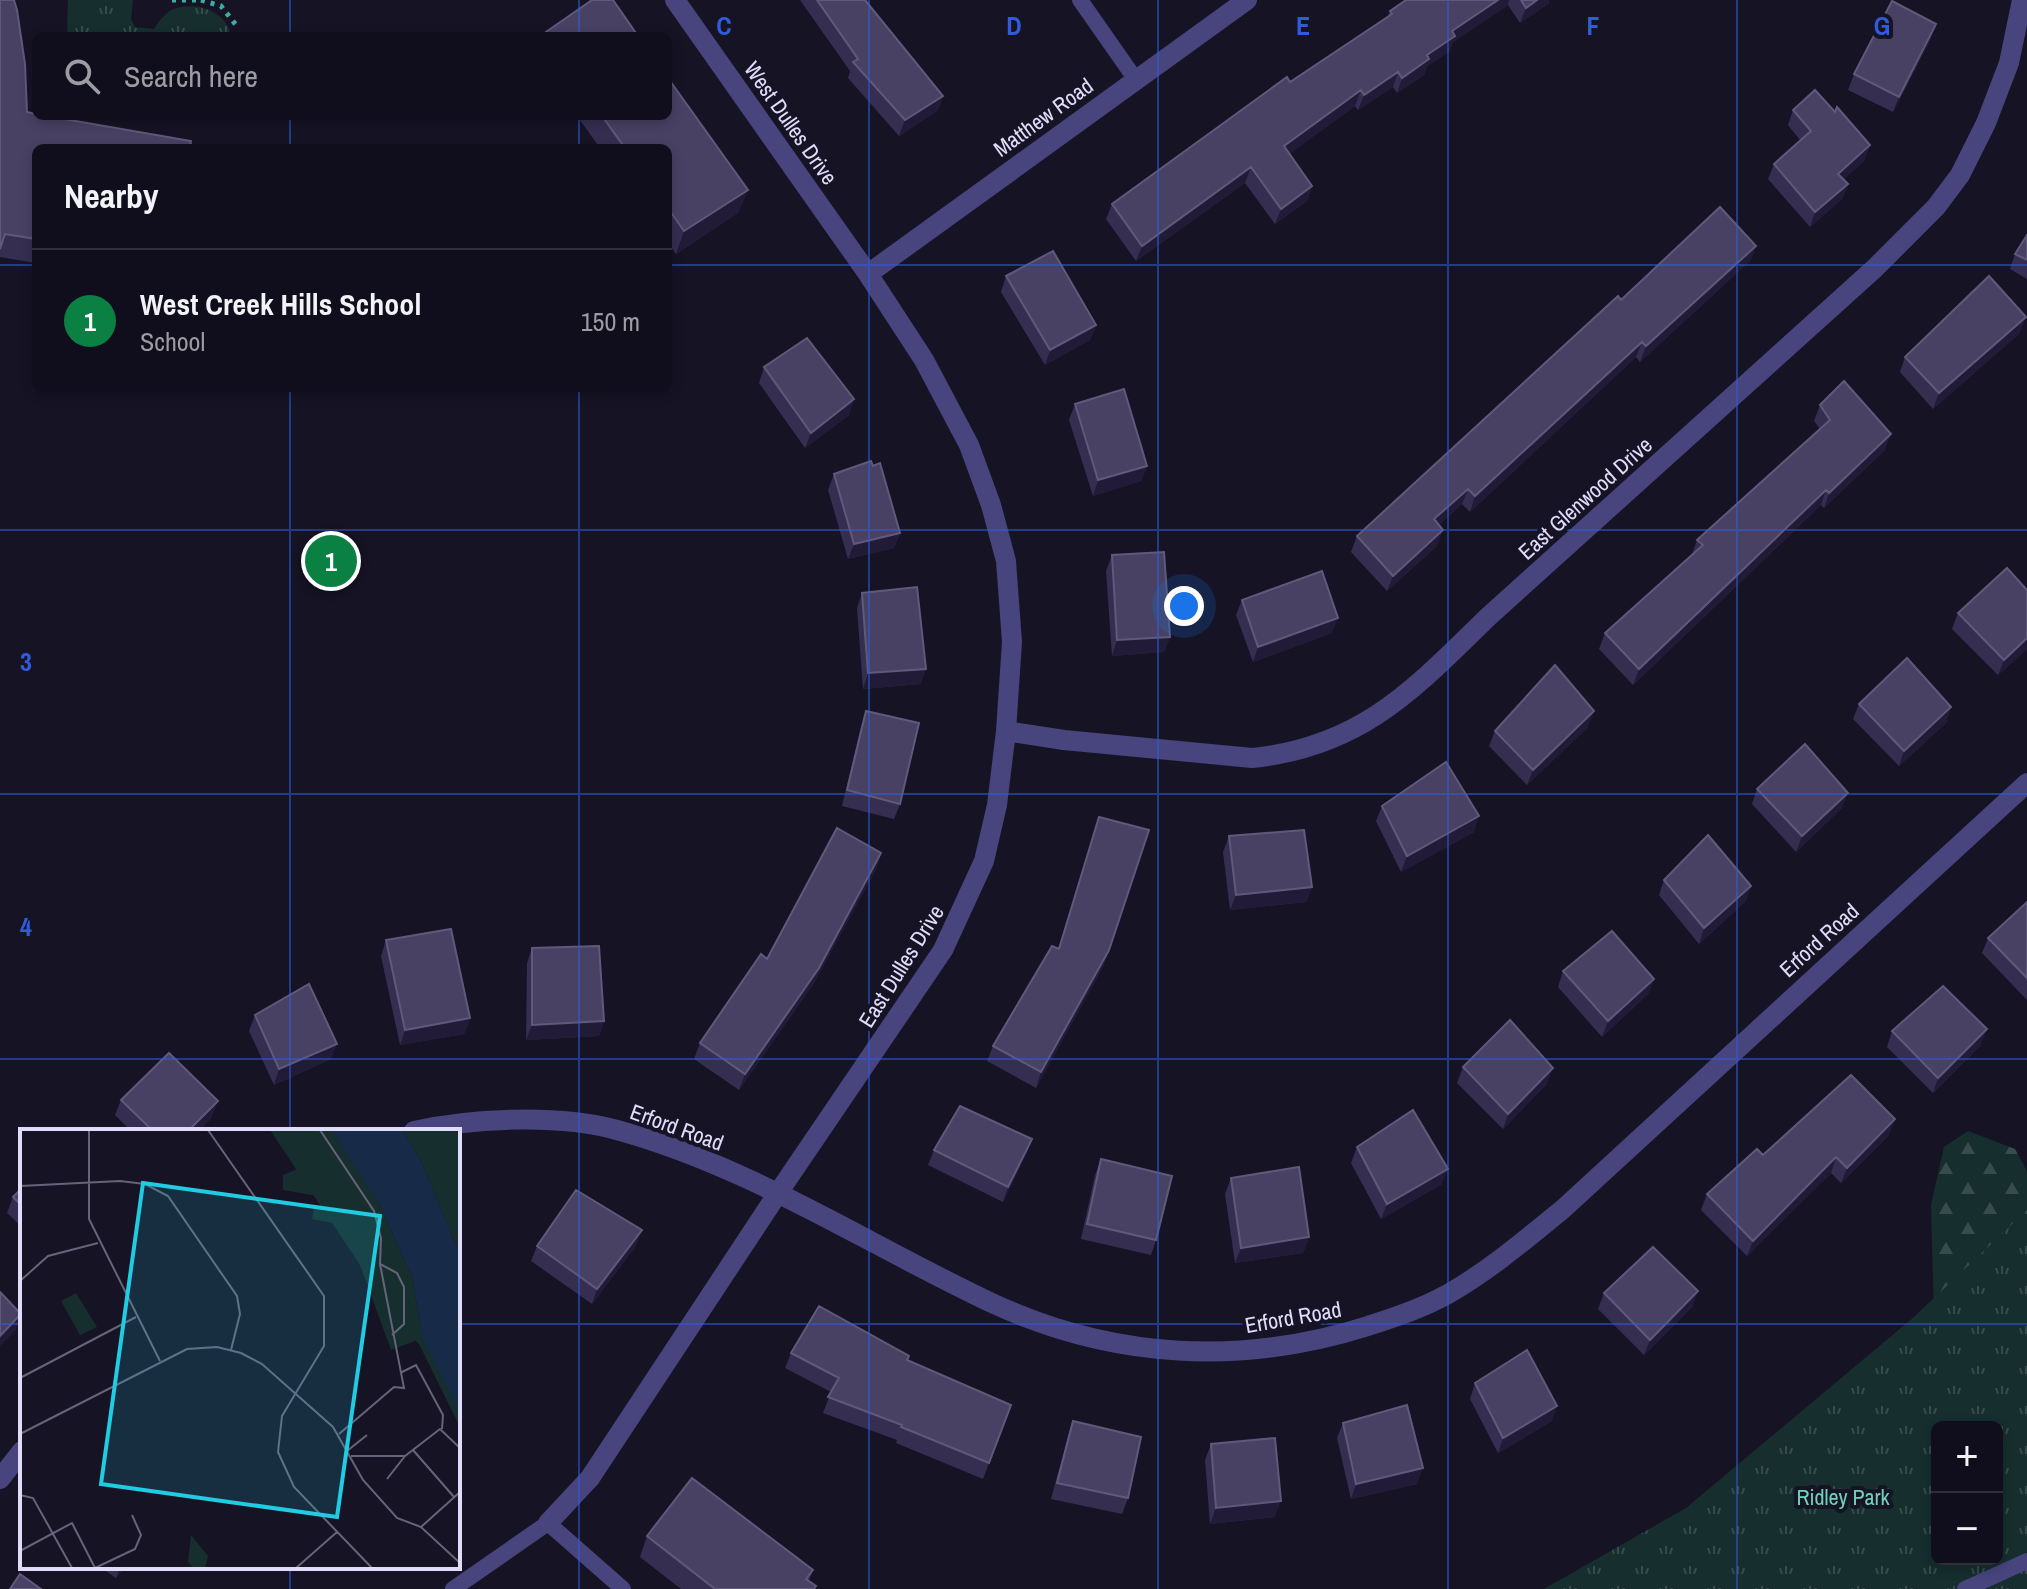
<!DOCTYPE html>
<meta charset="utf-8">
<style>
body{margin:0;font-family:"Archivo Narrow",sans-serif;background:#191725;color:#f1f3f6}
.controls{position:absolute;right:24px;bottom:24px;display:grid;overflow:hidden;border-radius:12px;box-shadow:0 4px 12px #0003}
.controls button{width:72px;height:72px;display:grid;place-items:center;padding:0;border:0;border-bottom:2px solid #302e3b;background:#100e1c;color:#f1f3f6;font:40px sans-serif}
.you{position:absolute;left:1184px;top:606px;width:28px;height:28px;margin:-20px;border:6px solid #fff;border-radius:50%;background:#1a73e8;box-shadow:0 0 0 12px #1a73e833}
.badge{display:grid;place-items:center;width:52px;height:52px;border-radius:50%;background:#0b8043;color:#fff;font-size:26px;font-weight:700}
.pin{position:absolute;translate:-50% -50%;border:4px solid #fff;box-shadow:0 2px 8px #0006}
.list{margin:0;padding:0;list-style:none}
h2{display:flex;justify-content:space-between;align-items:center;height:104px;margin:0;padding:0 32px;font-size:34px}
h2 small{font-size:26px;font-weight:400;color:#9c9ca3}
.list li{display:grid;grid-template-columns:52px 1fr auto;gap:24px;align-items:center;box-sizing:border-box;height:144px;padding:0 32px;border-top:2px solid #302e3b}
.list b{display:block;font-size:30px;white-space:nowrap}
.list p{margin:0;font-size:26px;white-space:nowrap;color:#9c9ca3}
.list em{font-size:26px;font-style:normal;color:#9c9ca3}
.icon{flex:none;width:44px;height:44px;fill:none;stroke:currentColor;stroke-width:2;stroke-linecap:round;stroke-linejoin:round}
.map{position:relative;flex:none;width:2027px;height:1589px;overflow:hidden}
.search{position:absolute;background:#100e1c;box-shadow:0 4px 12px #0003;left:32px;top:32px;width:640px;height:88px;display:flex;align-items:center;gap:20px;box-sizing:border-box;padding:0 28px;border-radius:12px;color:#9c9ca3;font-size:30px}
.panel{position:absolute;background:#100e1c;box-shadow:0 4px 12px #0003;left:32px;top:144px;width:640px;height:248px;border-radius:12px}
.map>svg:first-child{display:block}
</style>
<div class="map">
<svg width="2027" height="1589" viewBox="0 0 2027 1589">
<defs>
<pattern id="forest-firs" width="22" height="20" patternUnits="userSpaceOnUse" patternTransform="scale(2)"><rect width="22" height="20" fill="#162e2e"/><path d="M5 1l3.5 6h-7zM16 11l3.5 6h-7z" fill="#384c4d"/></pattern>
<pattern id="park-tufts" width="24" height="20" patternUnits="userSpaceOnUse" patternTransform="scale(2)"><rect width="24" height="20" fill="#162e2e"/><path d="M3 7l-1-3M5 7V3M7 7l1-3M15 17l-1-3M17 17v-4M19 17l1-3" fill="none" stroke="#384c4d"/></pattern>
</defs>
<rect width="100%" height="100%" fill="#161325"/>
<path fill="url(#forest-firs)" d="M1968 1131 2015 1149 2027 1171V1495L1997 1427H1937L1931 1205 1944 1147Z"/>
<path fill="url(#park-tufts)" fill-rule="evenodd" d="M68 0H133L131 19 135 27 154 29C158 22 164 15 171 10 193 0 227 10 231 36H67Z
M2027 1210V1589H1544L1686 1508 1914 1317ZM1937 1427H1997V1559H1937Z"/>
<g fill="none" stroke-linecap="round" stroke-linejoin="round">
<path stroke="#40aaa5" stroke-width="5" stroke-dasharray="4 6" stroke-linecap="butt" d="M172 0H197
M201 0 221 6 236 25"/>
<path stroke="#47447e" stroke-width="16" d="M1080 0 1136 80
M453 1589 548 1523 623 1589
M1965 1589 2027 1561"/>
<path stroke="#47447e" stroke-width="20" d="M868 274 1247 0
M1006 731 1064 740 1252 758C1361 747 1413 690 1488 617L1874 269 1936 207 1960 175 1986 123 2009 63 2022 0
M414 1131C473 1118 559 1114 617 1130 752 1167 868 1245 994 1304 1114 1359 1242 1366 1368 1326 1395 1317 1423 1308 1448 1294 1490 1270 1526 1239 1563 1209L2027 783
M0 1479 22 1451
M548 1523 590 1478 778 1193 943 950 984 861 997 805 1006 731 1012 642 1006 561 991 505 969 445 924 360 868 274 675 0"/>
</g>
<path fill="#362e51" d="M0 0 36 148V263L0 257Z
M800 0H867L866 2 943 96 937 111 899 136 848 78 850 71Z
M1406 0H1549L1548 4 1520 23 1508 5 1453 42 1449 52 1427 66 1424 75 1397 93 1393 87 1358 110 1355 106 1289 154 1312 186 1307 201 1275 224 1245 183 1136 261 1106 219 1112 204 1387 17 1390 11Z
M1931 39 1893 112 1848 90 1854 74Z
M1793 110 1835 112 1870 145 1864 161 1844 179 1848 184 1842 199 1810 227 1768 179 1774 164 1800 140 1788 125Z
M577 116H668L739 212 676 254 668 243V148H600Z
M2027 235V279L2010 269 2015 254Z
M1756 246 1750 261 1640 362 1636 357 1470 512 1462 504 1439 525 1437 546 1387 591 1351 552 1357 536 1621 300Z
M1006 276 1096 325 1090 340 1045 365 1001 292Z
M2020 333 1933 409 1900 372 1905 357Z
M764 367 849 415 805 448 759 383Z
M1075 404 1147 466 1141 481 1093 496 1069 420Z
M1820 405 1885 450 1824 508 1821 505 1633 685 1599 649 1605 633 1692 555 1697 540 1820 429 1814 421Z
M834 474 900 533 894 548 848 559 828 490Z
M1112 555 1170 637 1164 652 1112 656 1106 571Z
M2027 590V649L1998 675 1952 629 1958 613Z
M862 593 926 669 920 684 863 689 857 608Z
M1242 600 1332 633 1253 662 1236 615Z
M1859 704 1951 707 1946 723 1899 766 1853 719Z
M866 711 900 804 894 819 842 806 861 726Z
M1588 727 1527 785 1489 746 1495 731Z
M1757 789 1842 808 1796 852 1752 804Z
M1382 806 1474 832 1401 872 1376 821Z
M1099 817 1104 965 1036 1088 987 1061 993 1046 1058 949Z
M1229 836 1312 887 1306 902 1230 910 1223 852Z
M881 853 876 869 814 983 739 1090 694 1059 700 1043 767 959Z
M1664 880 1751 886 1745 902 1699 944 1659 895Z
M2027 902V1000L1982 953 1988 938Z
M386 940 470 1018 464 1034 400 1045 381 956Z
M532 948 604 1021 599 1036 526 1040 527 963Z
M1563 971 1654 979 1648 994 1602 1037 1558 987Z
M255 1015 331 1059 274 1085 249 1031Z
M1892 1031 1981 1045 1933 1093 1887 1047Z
M1463 1067 1547 1084 1503 1129 1457 1083Z
M121 1100 212 1117 198 1131H131L115 1115Z
M1889 1135 1841 1183 1831 1173 1747 1256 1701 1210 1707 1194Z
M1032 1139 1026 1154 1003 1202 928 1165 934 1150Z
M1357 1147 1442 1184 1381 1219 1351 1163Z
M1101 1159 1156 1240 1151 1255 1081 1239 1095 1175Z
M1231 1178 1309 1237 1303 1253 1235 1263 1225 1194Z
M22 1188V1227L7 1213 13 1197Z
M537 1246H636L592 1304 531 1261Z
M1604 1293 1693 1306 1644 1355 1598 1309Z
M791 1353 907 1360 1011 1405 983 1479 896 1443 897 1440 823 1413 831 1392 785 1368Z
M1475 1383 1552 1421 1498 1453 1470 1399Z
M1073 1421 1128 1498 1122 1514 1051 1499 1068 1436Z
M1343 1423 1417 1484 1351 1499 1337 1438Z
M1211 1444 1275 1517 1210 1524 1205 1460Z
M647 1536 813 1570 809 1581 816 1586 815 1589H681L640 1557Z
M100 1567H125L116 1578Z"/>
<path fill="#211b38" d="M1498 0H1509L1508 5 1453 42 1449 52 1427 66 1424 75 1397 93 1402 78 1452 31Z
M1537 0H1549L1548 4 1520 23 1526 8Z
M1936 24 1931 39 1893 112 1899 97Z
M1398 72 1393 87 1358 110 1364 95Z
M1361 90 1355 106 1278 162 1284 146Z
M943 96 937 111 899 136 905 120Z
M1870 145 1864 161 1833 189 1838 174Z
M1251 167 1245 183 1136 261 1142 246Z
M1848 184 1842 199 1810 227 1815 212Z
M1312 186 1307 201 1275 224 1281 209Z
M748 190 739 212 676 254 684 231Z
M1756 246 1750 261 1640 362 1646 346Z
M2026 317 2020 333 1933 409 1939 393Z
M1096 325 1090 340 1045 365 1050 350Z
M1642 342 1636 357 1470 512 1475 496Z
M854 399 849 415 805 448 811 433Z
M1891 434 1885 450 1824 508 1829 493Z
M1147 466 1141 481 1093 496 1098 480Z
M1468 489 1462 504 1428 535 1434 519Z
M1826 490 1821 505 1633 685 1639 669Z
M1443 530 1437 546 1387 591 1393 576Z
M900 533 894 548 848 559 854 544Z
M1338 618 1332 633 1253 662 1258 647Z
M1170 637 1164 652 1112 656 1117 640Z
M2027 638V649L1998 675 2004 660Z
M926 669 920 684 863 689 868 673Z
M1951 707 1946 723 1899 766 1904 751Z
M1594 711 1588 727 1527 785 1533 770Z
M1848 793 1842 808 1796 852 1802 836Z
M1479 816 1474 832 1401 872 1407 856Z
M881 853 876 869 814 983 739 1090 745 1074Z
M1751 886 1745 902 1699 944 1704 928Z
M1312 887 1306 902 1230 910 1236 895Z
M1109 950 1104 965 1036 1088 1041 1072Z
M1654 979 1648 994 1602 1037 1608 1021Z
M470 1018 464 1034 400 1045 405 1030Z
M604 1021 599 1036 526 1040 532 1025Z
M1987 1029 1981 1045 1933 1093 1938 1078Z
M337 1044 331 1059 274 1085 279 1069Z
M1553 1068 1547 1084 1503 1129 1508 1114Z
M218 1101 212 1117 198 1131H188Z
M1895 1119 1889 1135 1841 1183 1847 1168Z
M1032 1139 1026 1154 1003 1202 1008 1187Z
M1836 1157 1831 1173 1747 1256 1753 1241Z
M1448 1169 1442 1184 1381 1219 1387 1204Z
M642 1230 636 1246 592 1304 597 1289Z
M1309 1237 1303 1253 1235 1263 1241 1248Z
M1698 1291 1693 1306 1644 1355 1650 1340Z
M21 1314 16 1330 0 1346V1336Z
M1557 1406 1552 1421 1498 1453 1503 1438Z
M1423 1468 1417 1484 1351 1499 1356 1484Z
M1281 1501 1275 1517 1210 1524 1216 1508Z
M120 1567H125L116 1578Z"/>
<path fill="#484163" stroke="#60597b" stroke-width="2" d="M0 0H14L17 10 25 64 27 112 36 114V116H47L191 141 190 148H36V239L5 234 0 249Z
M592 0H613L638 36H544L543 34Z
M817 0H865L943 96 905 120 853 62 858 59Z
M1406 0H1498L1452 31 1455 36 1427 55 1429 59 1402 78 1398 72 1364 95 1361 90 1284 146 1312 186 1281 209 1251 167 1142 246 1112 204 1287 77 1290 82 1392 14 1390 11Z
M1521 0H1537L1526 8Z
M1892 1 1936 24 1899 97 1854 74Z
M668 78 748 190 684 231 668 208V148H625L602 116H668Z
M1815 90 1835 112 1837 107 1870 145 1838 174 1848 184 1815 212 1774 164 1811 131 1793 110Z
M1720 207 1756 246 1646 346 1642 342 1475 496 1468 489 1434 519 1443 530 1393 576 1357 536 1618 296 1621 300Z
M2027 235V260L2015 254Z
M1053 251 1096 325 1050 350 1006 276Z
M1989 276 2026 317 1939 393 1905 357Z
M807 338 854 399 811 433 764 367Z
M1844 381 1891 434 1829 493 1826 490 1639 669 1605 633 1703 545 1697 540 1830 420 1820 405Z
M1124 389 1147 466 1098 480 1075 404Z
M871 461 873 466 880 463 900 533 854 544 834 474Z
M1164 552 1170 637 1117 640 1112 555Z
M2007 568 2027 590V638L2004 660 1958 613Z
M1322 571 1338 618 1258 647 1242 600Z
M917 587 926 669 868 673 862 593Z
M1907 658 1951 707 1904 751 1859 704Z
M1555 665 1594 711 1533 770 1495 731Z
M866 711 919 723 900 804 847 790Z
M1805 744 1848 793 1802 836 1757 789Z
M1446 762 1479 816 1407 856 1382 806Z
M1099 817 1149 830 1109 950 1041 1072 993 1046 1052 946 1059 949Z
M837 828 881 853 819 968 745 1074 700 1043 761 954 767 959Z
M1304 830 1312 887 1236 895 1229 836Z
M1708 835 1751 886 1704 928 1664 880Z
M2027 902V978L1988 938Z
M451 929 470 1018 405 1030 386 940Z
M1612 931 1654 979 1608 1021 1563 971Z
M599 946 604 1021 532 1025V948Z
M309 984 337 1044 279 1069 255 1015Z
M1943 986 1987 1029 1938 1078 1892 1031Z
M1510 1020 1553 1068 1508 1114 1463 1067Z
M169 1053 218 1101 188 1131H153L121 1100Z
M1851 1075 1895 1119 1847 1168 1836 1157 1753 1241 1707 1194 1757 1149 1763 1155Z
M960 1106 1032 1139 1008 1187 934 1150Z
M1413 1110 1448 1169 1387 1204 1357 1147Z
M1101 1159 1172 1176 1156 1240 1087 1224Z
M1299 1167 1309 1237 1241 1248 1231 1178Z
M22 1188V1206L13 1197Z
M576 1190 642 1230 597 1289 537 1246Z
M1653 1247 1698 1291 1650 1340 1604 1293Z
M0 1292 21 1314 0 1336Z
M819 1306 909 1356 907 1360 1011 1405 989 1463 901 1427 902 1425 828 1397 839 1378 791 1353Z
M1527 1350 1557 1406 1503 1438 1475 1383Z
M1407 1405 1423 1468 1356 1484 1343 1423Z
M1073 1421 1141 1437 1128 1498 1057 1483Z
M1275 1438 1281 1501 1216 1508 1211 1444Z
M692 1478 813 1570 806 1579 816 1586 814 1589H715L647 1536Z
M20 1574 41 1589H10Z"/>
<path fill="none" stroke="#305cdb" stroke-width="2" stroke-opacity="0.55" d="M290 0V36M579 0V36M869 0V1589M1158 0V1589M1448 0V1589M1737 0V1589M290 116V148M579 116V148M0 265H36M668 265H2027M290 388V1131M579 388V1589M0 530H2027M0 794H2027M0 1059H2027M0 1324H22M458 1324H2027M290 1567V1589"/>
<g text-anchor="middle" stroke-width="8" stroke-linejoin="round" paint-order="stroke">
<g font-size="22" fill="#e0dcfa" stroke="#161325">
<text transform="translate(1043 117) rotate(-36)" y="8">Matthew Road</text>
<text transform="translate(791 123) rotate(55)" y="8">West Dulles Drive</text>
<text transform="translate(1585 498) rotate(-42)" y="8">East Glenwood Drive</text>
<text transform="translate(1819 940) rotate(-42)" y="8">Erford Road</text>
<text transform="translate(901 966) rotate(-58)" y="8">East Dulles Drive</text>
<text transform="translate(677 1127) rotate(20)" y="8">Erford Road</text>
<text transform="translate(1293 1317) rotate(-10)" y="8">Erford Road</text>
</g>
<g font-size="22" fill="#70d2bb" stroke="#161325">
<text x="1843" y="1505">Ridley Park</text>
</g>
</g>
<g transform="translate(20 1129)">
<rect width="440" height="440" fill="#161325"/>
<path d="M56 164 77 198 60 206 41 172Z" fill="#162e2e"/>
<path d="M382 1H436L440 7V126L401 32ZM282 38 317 95 292 90 294 80 300 77 297 67 263 61V46ZM392 174 440 284V298L399 215 388 205Z" fill="#162e2e"/>
<path d="M250 1H311L327 20 360 76 392 148 403 209 371 221 340 136ZM171 406 188 427 185 439H173L168 433Z" fill="#162e2e"/>
<path d="M311 1H382L401 32 440 126V284L403 209 392 148 360 76Z" fill="#172b49"/>
<path fill="none" stroke="#67637a" stroke-width="2" d="M69 1V90L140 232M188 1 304 167V217L262 287 258 323 274 358 352 439M300 1 354 82 361 109 360 135 377 144 384 158V195L372 206M0 57 100 52 125 55 148 67 217 167 220 185 211 221M0 152 28 127 78 114M380 244 396 236 423 286 422 300M0 249 116 188M0 305 167 220 197 218 221 224 242 235 313 298 343 351 377 389 401 398 440 434M319 305 374 258 384 259 360 135M393 321 434 368M327 322 347 306M331 327H385L420 300 440 319M367 350 385 327M0 366 13 369 52 439M401 398 440 363M0 422 52 394 75 439M75 439 115 420 121 406 112 386M276 439 317 403"/>
<path fill="#21cbe1" fill-opacity="0.15" stroke="#21cbe1" stroke-width="4" d="M123 54 360 87 317 388 81 355Z"/>
<rect width="440" height="440" fill="none" stroke="#e0dcfa" stroke-width="4"/>
</g>
<g font-size="26" text-anchor="middle" font-weight="bold" fill="#305cdb" stroke="#161325" stroke-width="8" stroke-linejoin="round" paint-order="stroke">
<text x="724" y="35">C</text>
<text x="1014" y="35">D</text>
<text x="1303" y="35">E</text>
<text x="1593" y="35">F</text>
<text x="1882" y="35">G</text>
<text x="26" y="671">3</text>
<text x="26" y="936">4</text>
</g>
</svg>
<div class="controls">
<button>+</button>
<button>−</button>
</div>
<div class="you"></div>
<div class="pin badge" style="left:331px;top:561px">1</div>
<div class="search"><svg class="icon" aria-label="search" viewBox="0 0 24 24"><circle cx="10" cy="10" r="6"/><path d="M15 15l6 6"/></svg>Search here</div>
<section class="panel">
<h2>Nearby<small></small></h2>
<ul class="list">
<li><span class="badge">1</span><div><b>West Creek Hills School</b><p>School</p></div><em>150 m</em></li>
</ul>
</section>
</div>
